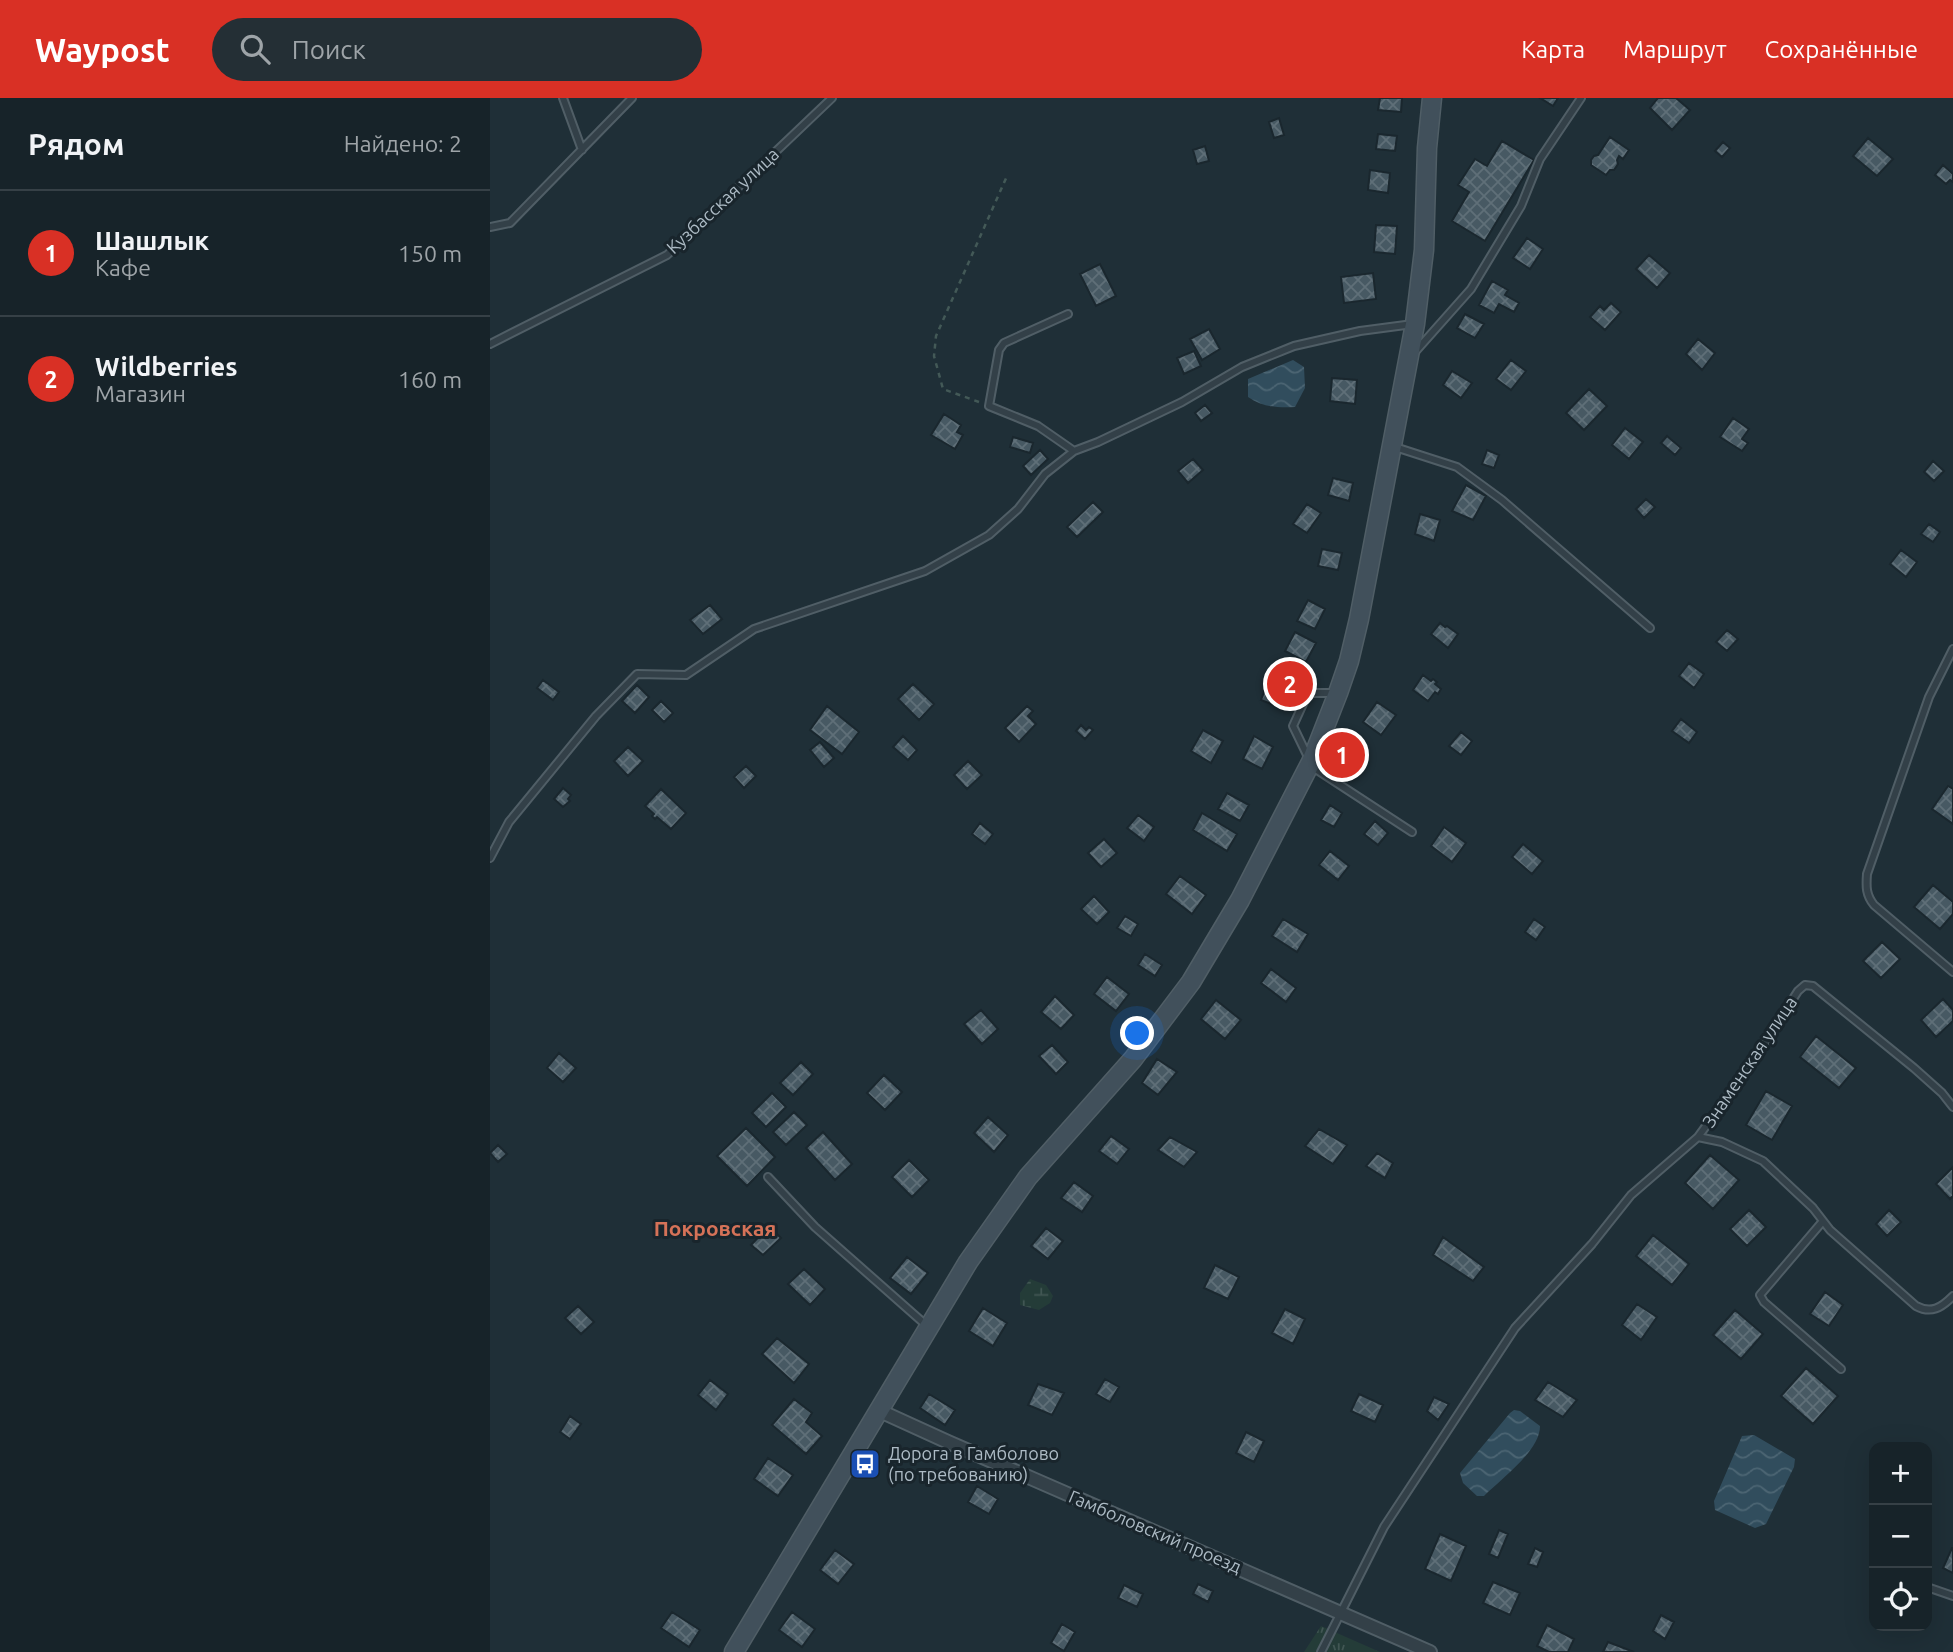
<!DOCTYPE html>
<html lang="ru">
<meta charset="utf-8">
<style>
body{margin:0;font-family:Ubuntu,sans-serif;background:#242f35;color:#f1f3f6}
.controls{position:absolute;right:21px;bottom:21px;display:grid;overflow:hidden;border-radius:14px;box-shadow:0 7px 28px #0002}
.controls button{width:63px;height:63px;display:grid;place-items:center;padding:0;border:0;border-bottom:2px solid #364046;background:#172329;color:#f1f3f6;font:35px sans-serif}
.you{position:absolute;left:648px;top:936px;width:24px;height:24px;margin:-18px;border:5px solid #fff;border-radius:50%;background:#1a73e8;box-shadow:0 0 0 10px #1a73e833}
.badge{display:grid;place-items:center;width:46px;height:46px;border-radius:50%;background:#d93025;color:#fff;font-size:23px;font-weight:700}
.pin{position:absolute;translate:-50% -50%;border:4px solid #fff;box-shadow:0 2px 7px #0006}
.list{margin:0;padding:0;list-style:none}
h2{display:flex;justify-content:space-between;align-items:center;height:91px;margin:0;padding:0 28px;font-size:30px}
h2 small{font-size:23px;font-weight:400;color:#9ea4a8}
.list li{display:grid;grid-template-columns:46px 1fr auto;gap:21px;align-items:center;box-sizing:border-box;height:126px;padding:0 28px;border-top:2px solid #364046}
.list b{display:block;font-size:26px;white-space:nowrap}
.list p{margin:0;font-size:23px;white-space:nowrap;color:#9ea4a8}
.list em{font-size:23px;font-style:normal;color:#9ea4a8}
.icon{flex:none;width:38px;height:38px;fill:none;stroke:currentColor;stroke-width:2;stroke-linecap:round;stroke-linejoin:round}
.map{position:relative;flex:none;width:1463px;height:1554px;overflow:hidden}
header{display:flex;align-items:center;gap:42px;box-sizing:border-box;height:98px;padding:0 35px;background:#d93025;color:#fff}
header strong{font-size:33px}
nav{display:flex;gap:38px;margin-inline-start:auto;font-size:24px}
.search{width:490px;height:63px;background:#242f35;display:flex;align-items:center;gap:18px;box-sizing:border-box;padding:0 24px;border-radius:38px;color:#9ea4a8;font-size:26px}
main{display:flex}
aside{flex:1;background:#172329}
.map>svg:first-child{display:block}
</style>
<header>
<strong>Waypost</strong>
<div class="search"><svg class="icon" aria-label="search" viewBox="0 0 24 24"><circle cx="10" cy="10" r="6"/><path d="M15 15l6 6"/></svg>Поиск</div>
<nav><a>Карта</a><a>Маршрут</a><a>Сохранённые</a></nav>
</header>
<main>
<aside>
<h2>Рядом<small>Найдено: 2</small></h2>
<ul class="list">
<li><span class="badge">1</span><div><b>Шашлык</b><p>Кафе</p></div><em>150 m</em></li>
<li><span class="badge">2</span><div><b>Wildberries</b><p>Магазин</p></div><em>160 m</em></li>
</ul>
</aside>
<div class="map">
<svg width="1463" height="1554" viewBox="0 0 1463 1554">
<defs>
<pattern id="grass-tufts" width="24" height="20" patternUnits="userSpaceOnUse" patternTransform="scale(1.75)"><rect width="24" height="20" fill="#243c38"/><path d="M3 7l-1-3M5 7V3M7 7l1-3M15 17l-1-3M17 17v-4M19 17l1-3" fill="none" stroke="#415653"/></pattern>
<pattern id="wetland-marsh" width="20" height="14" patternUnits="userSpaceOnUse" patternTransform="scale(1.75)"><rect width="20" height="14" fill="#243c38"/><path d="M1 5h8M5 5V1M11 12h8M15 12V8" fill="none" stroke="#415653"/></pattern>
<pattern id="water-waves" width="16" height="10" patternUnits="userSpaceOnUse" patternTransform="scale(1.75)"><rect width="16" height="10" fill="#314d5d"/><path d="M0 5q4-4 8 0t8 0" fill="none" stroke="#4c6573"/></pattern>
<pattern id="building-cross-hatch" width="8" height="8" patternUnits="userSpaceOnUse" patternTransform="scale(1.75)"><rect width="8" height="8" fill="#475963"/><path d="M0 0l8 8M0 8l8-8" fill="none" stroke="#5f6f78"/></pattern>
</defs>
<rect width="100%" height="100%" fill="#1f2f37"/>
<path fill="url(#grass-tufts)" d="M831 1528 890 1554H814Z"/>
<path fill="url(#wetland-marsh)" d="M540 1181 556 1187 563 1198 560 1205 549 1212 530 1207V1195Z"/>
<path fill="url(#water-waves)" d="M803 262 814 269 815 290 805 309C788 310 772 309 758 299V281Z
M1024 1312 1030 1313 1050 1328C1050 1353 1011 1381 994 1398H987L973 1385 970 1375 1020 1315Z
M1264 1337 1305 1361 1304 1369 1276 1426 1265 1430 1225 1412 1224 1403 1252 1338Z"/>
<path fill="url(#building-cross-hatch)" stroke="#1a272e" stroke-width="2" d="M890 0H912L911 14 888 12Z
M1050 0H1068L1063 8Z
M1168 0H1186L1200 12 1182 32 1160 10Z
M789 20 794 37 784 40 779 24Z
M888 36 907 38 905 53 886 51Z
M1120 39 1139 52 1133 61 1129 58 1127 62 1128 66 1124 72H1120L1116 77 1101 67V62L1104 58 1108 57Z
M1378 40 1403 61 1387 78 1363 58Z
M1012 43 1044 62 995 143 962 123 979 94 968 87 985 61 997 68Z
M1233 44 1240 50 1232 59 1225 53Z
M715 48 719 63 707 66 703 52Z
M1453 67 1463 76V84L1460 82 1456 86 1445 77Z
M880 72 900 75 898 95 878 92Z
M886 127 907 128 905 156 884 154Z
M1037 140 1053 151 1040 171 1023 160Z
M1159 157 1180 175 1167 190 1146 171Z
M610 166 626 198 606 208 590 176Z
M883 175 886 201 854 205 851 179Z
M1002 183 1018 192 1015 197 1029 205 1024 214 1009 206 1004 215 989 207Z
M1121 205 1131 214 1115 232 1100 219 1110 208 1114 212Z
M975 216 994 226 985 240 967 230Z
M719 231 730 251 712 262 700 241Z
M1208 241 1225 255 1212 272 1196 256Z
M704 253 711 268 694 276 687 260Z
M1021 262 1036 273 1021 292 1006 281Z
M962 273 982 285 971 300 953 287Z
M842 280 867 282 865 306 840 303Z
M1099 291 1117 308 1094 332 1076 315Z
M715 307 722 315 711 323 705 315Z
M454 316 471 327 467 334 473 337 465 351 441 337Z
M1243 320 1259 331 1252 341 1258 345 1252 353 1230 339Z
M1135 330 1153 344 1139 361 1122 347Z
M1177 338 1191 350 1185 357 1171 345Z
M523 339 543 345 540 355 520 349Z
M550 352 558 361 541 377 533 368Z
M997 352 1009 357 1004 370 992 366Z
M703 361 713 372 698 385 688 373Z
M1443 363 1454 373 1444 383 1434 374Z
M843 380 863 385 859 403 838 397Z
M976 387 996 398 983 422 962 413Z
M1156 401 1165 409 1154 420 1146 411Z
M603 404 613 414 587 439 577 429Z
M817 406 831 415 817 435 803 426Z
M930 416 950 422 944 443 925 436Z
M1439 426 1450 434 1443 444 1431 436Z
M832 451 852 455 848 472 828 468Z
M1411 452 1427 464 1416 479 1400 466Z
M818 502 835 511 825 531 807 523Z
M220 507 232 521 213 536 200 522Z
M950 525 955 529 957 528 968 536 958 550 941 536Z
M1237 532 1248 541 1237 553 1226 544Z
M805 534 826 545 816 564 795 553Z
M1199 565 1214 576 1204 590 1189 578Z
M783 571 808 581 796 612 771 602Z
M933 577 941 583 943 581 947 584 945 586 951 591 948 596 945 594 938 603 923 592Z
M53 582 69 594 63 602 47 590Z
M423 586 444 606 429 622 408 601Z
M147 587 159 599 145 615 132 603Z
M171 603 183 615 174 624 162 612Z
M887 604 906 617 891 637 873 624Z
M337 608 369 634 352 656 320 632Z
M537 608 543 613 538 618 546 626 529 644 515 630Z
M1191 621 1207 634 1199 645 1182 633Z
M591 627 596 632 599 629 603 632 595 641 586 633Z
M713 632 733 643 721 665 701 653Z
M971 634 982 643 971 657 959 648Z
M413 638 427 652 418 662 403 649Z
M764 638 783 649 772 671 753 661Z
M330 644 344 660 334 669 320 652Z
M138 649 153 663 138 678 124 663Z
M859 654 870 661 859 680 848 673Z
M478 663 492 677 477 691 464 677Z
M256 668 266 678 254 690 244 679Z
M1458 688 1463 691V726L1442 711Z
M73 690 81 697 78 701 80 703 73 709 64 701Z
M171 691 196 715 181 731 167 719 165 721 162 718 164 716 155 708Z
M737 695 759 707 750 723 728 711Z
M840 707 852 715 844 729 831 722Z
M712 715 747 736 737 753 703 732Z
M648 717 664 729 654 743 637 730Z
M885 723 898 735 888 747 874 736Z
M490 725 503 736 495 746 482 736Z
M954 729 976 745 962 764 941 748Z
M614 741 627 755 611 769 598 755Z
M1033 746 1053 763 1042 776 1022 759Z
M840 753 859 768 848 782 829 767Z
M690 778 716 797 702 816 676 796Z
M1443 787 1463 804V816L1450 831 1424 809Z
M604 798 619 814 607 826 591 811Z
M635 818 648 826 641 838 627 830Z
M793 821 818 836 807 854 782 838Z
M1044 821 1055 829 1046 842 1035 834Z
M1392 844 1410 861 1391 880 1373 863Z
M655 856 672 867 665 878 648 867Z
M781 871 806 890 796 904 771 885Z
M617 879 639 896 626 913 604 896Z
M565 898 584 917 571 931 551 914Z
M1453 901 1463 912V923L1446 939 1431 922Z
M726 902 751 922 735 941 711 921Z
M491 912 508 931 492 946 474 926Z
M1326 938 1366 970 1349 990 1310 959Z
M562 947 578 964 566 976 549 958Z
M69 955 86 970 73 984 57 970Z
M667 961 687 974 668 997 652 985Z
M311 964 323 976 303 997 290 985Z
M394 977 412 994 395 1012 377 995Z
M1276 993 1302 1008 1282 1042 1256 1027Z
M282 995 296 1009 276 1029 262 1015Z
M304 1014 317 1027 296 1047 283 1034Z
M498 1019 518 1037 504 1054 484 1035Z
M256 1030 285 1059 257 1088 227 1058Z
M829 1031 857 1047 843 1066 815 1048Z
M333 1034 362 1066 345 1082 316 1050Z
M621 1038 639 1051 627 1066 609 1053Z
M680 1039 707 1054 694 1069 668 1052Z
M8 1047 17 1056 8 1064 0 1055Z
M887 1055 903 1065 895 1080 876 1068Z
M1220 1057 1249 1082 1223 1111 1195 1085Z
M419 1062 439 1082 422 1099 402 1079Z
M1463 1069V1098L1460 1101 1446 1086Z
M584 1084 603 1098 592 1114 571 1100Z
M1259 1112 1276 1129 1257 1148 1240 1131Z
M1399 1112 1411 1124 1397 1138 1386 1126Z
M279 1128 291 1140 273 1157 261 1147Z
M556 1130 573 1143 558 1161 541 1148Z
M1163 1137 1199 1166 1182 1187 1146 1158Z
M953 1139 994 1169 983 1183 943 1157Z
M417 1159 438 1175 421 1196 400 1180Z
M725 1167 749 1179 738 1201 714 1190Z
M314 1171 335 1191 320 1207 298 1186Z
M1335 1194 1353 1207 1339 1228 1320 1216Z
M1147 1206 1167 1219 1151 1242 1132 1227Z
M88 1208 104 1224 91 1236 75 1220Z
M493 1210 517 1225 503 1248 479 1233Z
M795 1211 815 1221 803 1246 782 1235Z
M1245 1212 1273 1236 1251 1261 1223 1237Z
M287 1240 319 1266 304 1285 272 1256Z
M1316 1270 1348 1298 1323 1326 1291 1298Z
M615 1281 629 1289 620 1304 606 1296Z
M220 1282 238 1296 226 1312 208 1297Z
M1058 1284 1087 1302 1073 1319 1045 1302Z
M548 1286 574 1295 562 1317 538 1307Z
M439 1296 465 1312 455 1327 430 1310Z
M869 1296 893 1307 885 1324 861 1313Z
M944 1299 959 1306 948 1322 937 1313Z
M304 1301 322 1315 316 1324 332 1338 316 1356 282 1327Z
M80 1318 91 1326 80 1341 70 1334Z
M756 1334 774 1343 764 1364 746 1355Z
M278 1360 303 1377 288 1398 264 1381Z
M487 1388 508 1401 499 1416 478 1404Z
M1009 1432 1018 1436 1008 1460 999 1456Z
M950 1436 976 1448 961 1483 935 1471Z
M1045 1450 1053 1454 1047 1469 1038 1466Z
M1462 1450H1463V1475L1453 1470Z
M345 1452 364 1466 348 1486 330 1472Z
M1003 1484 1030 1495 1020 1517 993 1505Z
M708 1486 723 1493 718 1504 703 1496Z
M634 1487 653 1496 647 1509 628 1500Z
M182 1514 210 1532 199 1549 171 1530Z
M302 1514 325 1531 312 1549 289 1532Z
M1171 1517 1184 1524 1175 1541 1163 1533Z
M572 1526 585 1534 574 1553 561 1545Z
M1057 1527 1084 1541 1078 1554H1059L1047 1548Z
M1118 1544 1144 1554H1113Z"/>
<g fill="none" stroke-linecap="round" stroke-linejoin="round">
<g stroke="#505e66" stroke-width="10">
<path id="service" d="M73 0 92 52
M0 129 20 125 142 0
M578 216 514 245 509 252 499 308 548 328 584 353
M0 246 177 157 342 0
M925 254 981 191 1031 108 1050 61 1091 0
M905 349 967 369 1012 402 1160 530
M1463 551 1439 599 1377 776C1376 789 1376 797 1384 807L1463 874
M819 661 803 628 818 595H846
M821 668 922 734
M0 760 19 724 106 618 147 576 196 577 264 531 435 473 499 437 528 411 555 376 584 353 608 344 692 304 752 269 804 248 870 233 923 226
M1463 1009 1452 995 1424 970 1323 888 1315 887 1308 893 1264 962 1208 1039 1232 1044 1273 1063 1323 1110 1340 1132 1426 1208C1441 1216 1451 1210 1463 1198
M278 1079 325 1129 436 1227
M1333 1123 1270 1197 1274 1204 1351 1271
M1437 1489 1463 1498
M831 1554 894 1429 1025 1230 1102 1146 1141 1097 1208 1039"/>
</g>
<g stroke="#505e66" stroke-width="16">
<path id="minor" d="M390 1313 458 1344 940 1554"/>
</g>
<g stroke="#505e66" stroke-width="21">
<path id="secondary" d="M244 1554 478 1164 538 1079 643 961 701 884 750 802 821 664 848 595 859 563 869 521 925 226 934 152 937 50 942 0"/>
</g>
<path stroke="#435957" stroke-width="2.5" stroke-dasharray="5 5" stroke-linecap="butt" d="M489 304 453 291 444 258 446 238 517 78"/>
<use href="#service" stroke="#334048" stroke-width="6"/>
<use href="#minor" stroke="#334048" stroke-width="12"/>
<use href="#secondary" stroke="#41505b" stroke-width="18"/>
</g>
<defs>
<g id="bus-square" transform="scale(1.575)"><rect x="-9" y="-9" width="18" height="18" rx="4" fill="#1a4fb4" stroke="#19252c"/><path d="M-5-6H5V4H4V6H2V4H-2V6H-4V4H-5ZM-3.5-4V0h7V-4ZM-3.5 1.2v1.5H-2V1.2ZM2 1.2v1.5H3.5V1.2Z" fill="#fff"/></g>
</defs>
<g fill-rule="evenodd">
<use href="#bus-square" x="375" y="1366"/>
</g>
<g text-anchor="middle" stroke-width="6" stroke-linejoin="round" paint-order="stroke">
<g font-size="18" fill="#adbbc5" stroke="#19252c">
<text transform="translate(233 103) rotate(-43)" y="6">Кузбасская улица</text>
<text transform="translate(1260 964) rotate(-56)" y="6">Знаменская улица</text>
<text transform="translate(665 1434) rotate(23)" y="6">Гамболовский проезд</text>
</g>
<g font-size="18" fill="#adbbc5" stroke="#19252c" text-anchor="start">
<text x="398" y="1362">Дорога в Гамболово<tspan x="398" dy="21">(по требованию)</tspan></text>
</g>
<g font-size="21" font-weight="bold" fill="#d57258" stroke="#19252c">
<text x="225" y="1138">Покровская</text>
</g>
</g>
</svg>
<div class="controls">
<button>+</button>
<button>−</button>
<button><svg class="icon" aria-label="locate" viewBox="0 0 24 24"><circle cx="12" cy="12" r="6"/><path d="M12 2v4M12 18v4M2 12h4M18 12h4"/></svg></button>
</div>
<div class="you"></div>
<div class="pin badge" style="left:852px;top:657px">1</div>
<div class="pin badge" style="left:800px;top:586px">2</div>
</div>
</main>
